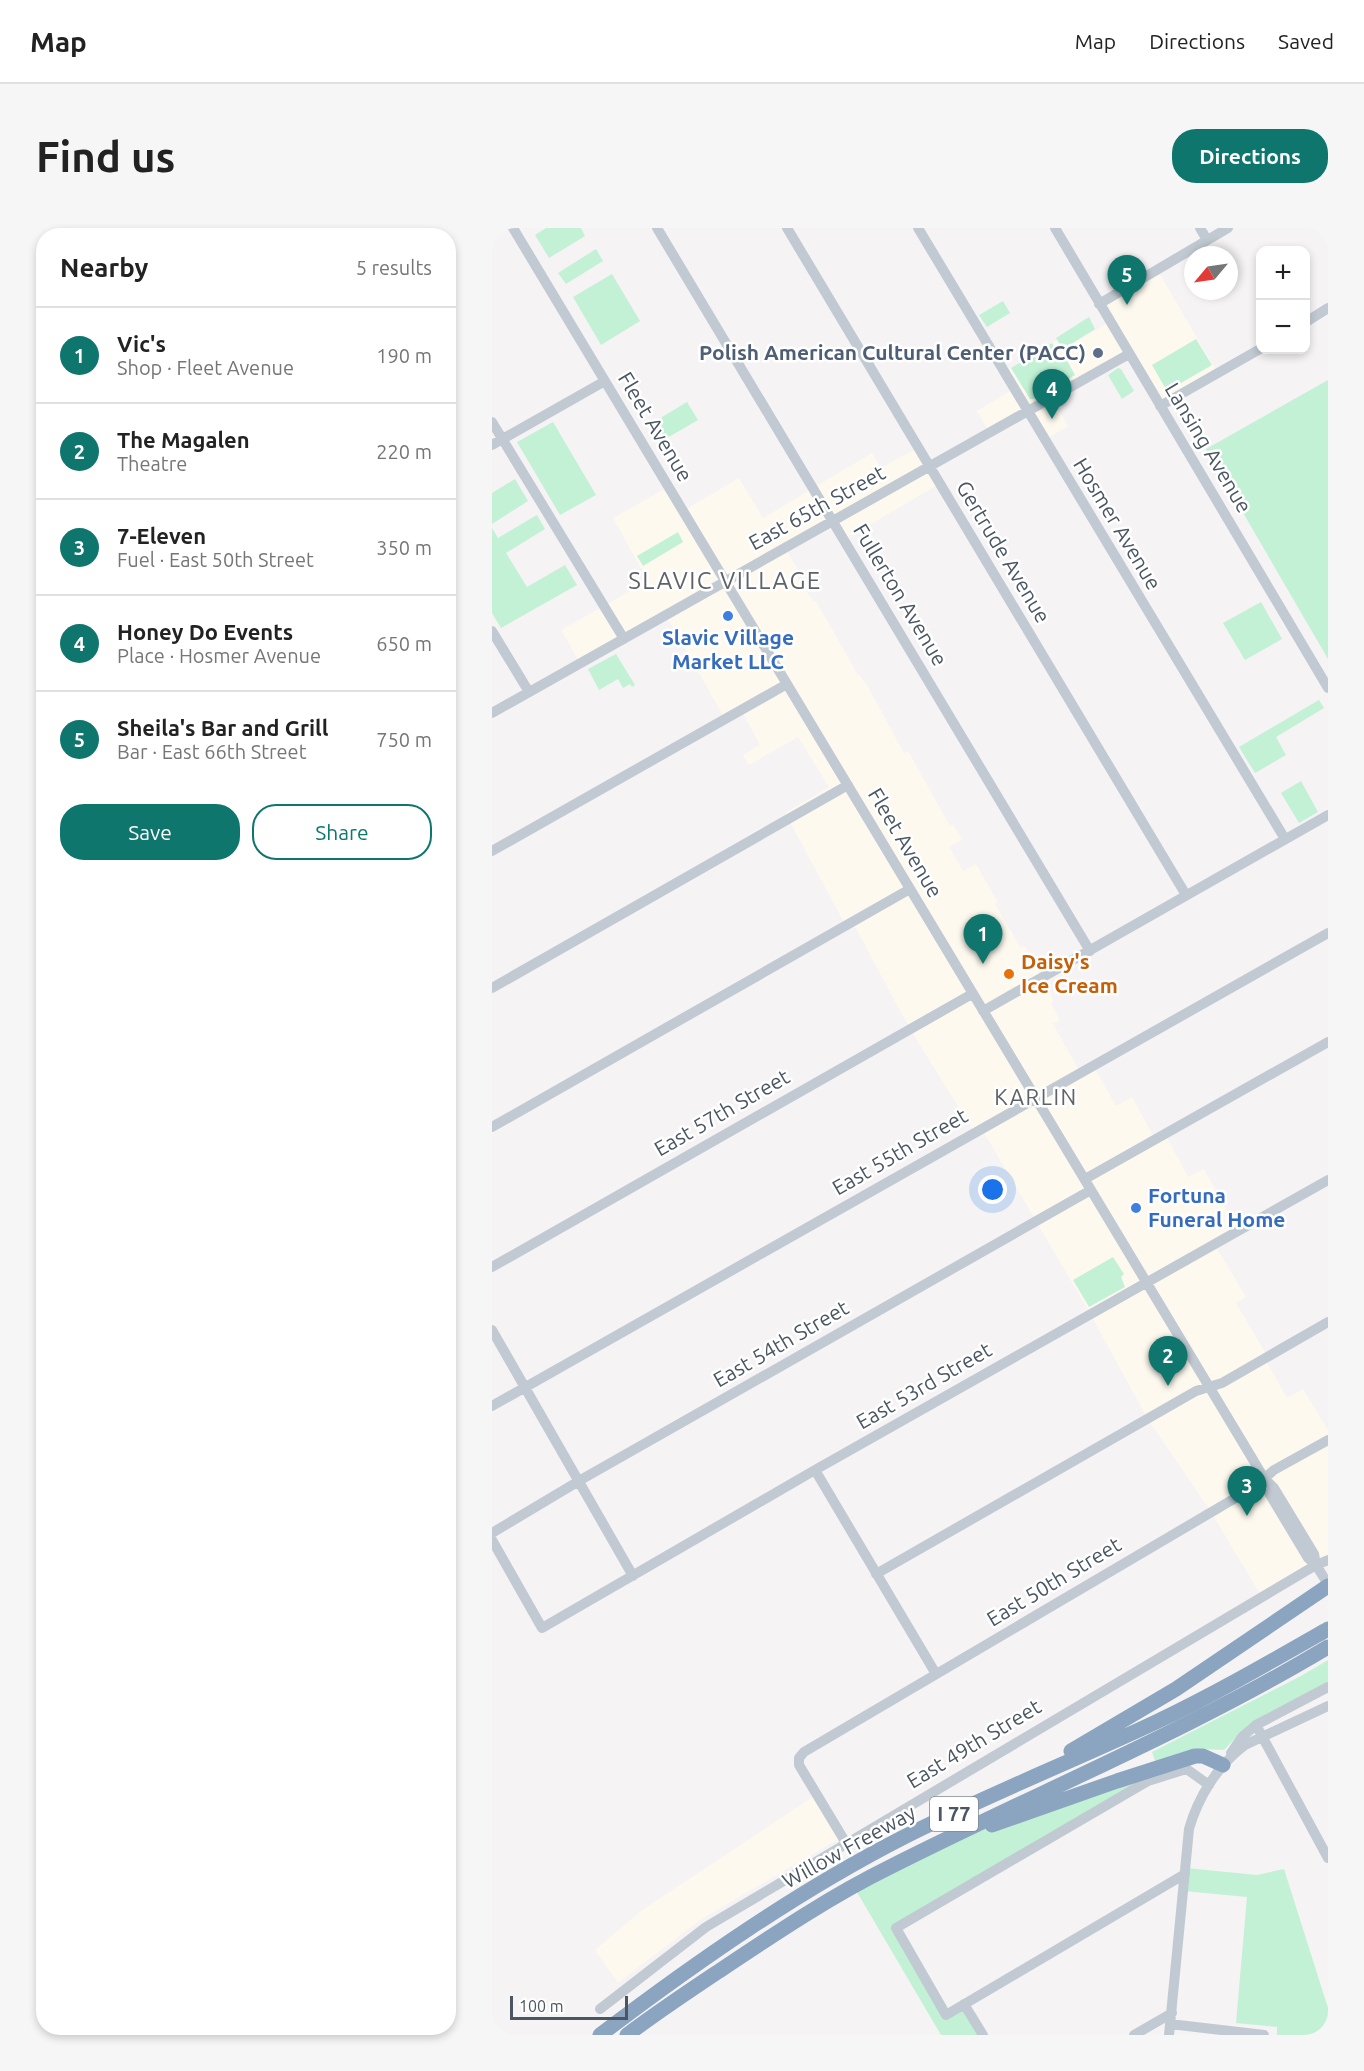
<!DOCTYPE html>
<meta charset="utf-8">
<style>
body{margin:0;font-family:Ubuntu,sans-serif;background:#f6f6f6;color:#222}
.controls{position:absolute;right:18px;top:18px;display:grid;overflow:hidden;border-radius:12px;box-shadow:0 3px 9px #0003}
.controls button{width:54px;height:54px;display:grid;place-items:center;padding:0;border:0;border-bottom:2px solid #e0e0e0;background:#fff;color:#222;font:30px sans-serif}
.compass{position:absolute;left:692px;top:18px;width:54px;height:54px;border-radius:50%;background:#fff;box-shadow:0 3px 9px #0003;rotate:241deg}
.scale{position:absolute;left:18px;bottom:15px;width:118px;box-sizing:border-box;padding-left:6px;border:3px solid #4a5661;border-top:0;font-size:16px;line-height:21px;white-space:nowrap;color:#4a5661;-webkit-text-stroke:4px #fff;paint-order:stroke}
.you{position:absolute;left:501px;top:962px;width:21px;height:21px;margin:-15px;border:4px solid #fff;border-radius:50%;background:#1a73e8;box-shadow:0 0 0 9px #1a73e833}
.badge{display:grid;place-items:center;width:39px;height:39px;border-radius:50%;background:#0f766e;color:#fff;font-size:20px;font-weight:700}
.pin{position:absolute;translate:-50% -50px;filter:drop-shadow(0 2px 3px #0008)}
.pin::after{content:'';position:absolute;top:32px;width:21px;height:18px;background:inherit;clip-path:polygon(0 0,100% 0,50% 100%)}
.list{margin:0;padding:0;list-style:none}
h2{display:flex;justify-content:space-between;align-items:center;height:78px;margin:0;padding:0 24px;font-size:26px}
h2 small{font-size:20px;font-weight:400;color:#767676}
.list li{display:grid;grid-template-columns:39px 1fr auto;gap:18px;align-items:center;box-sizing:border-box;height:96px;padding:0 24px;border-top:2px solid #e0e0e0}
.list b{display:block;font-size:22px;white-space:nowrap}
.list p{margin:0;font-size:20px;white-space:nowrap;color:#767676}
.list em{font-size:20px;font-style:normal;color:#767676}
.actions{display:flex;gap:12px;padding:18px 24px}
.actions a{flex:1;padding:14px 0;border:2px solid #0f766e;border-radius:24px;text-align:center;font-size:21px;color:#0f766e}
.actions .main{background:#0f766e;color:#fff}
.map{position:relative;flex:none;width:836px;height:1807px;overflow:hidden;border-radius:24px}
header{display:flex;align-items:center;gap:36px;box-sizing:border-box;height:84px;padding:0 30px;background:#fff;border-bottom:2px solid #e0e0e0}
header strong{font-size:28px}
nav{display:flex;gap:33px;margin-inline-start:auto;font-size:21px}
.intro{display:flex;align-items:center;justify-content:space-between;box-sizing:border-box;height:144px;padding:0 36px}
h1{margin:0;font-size:42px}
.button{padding:15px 27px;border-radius:24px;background:#0f766e;color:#fff;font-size:21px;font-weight:700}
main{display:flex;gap:36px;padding:0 36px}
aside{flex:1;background:#fff;border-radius:24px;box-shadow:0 3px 9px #0003}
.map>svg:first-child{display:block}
</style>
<header>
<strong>Map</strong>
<nav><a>Map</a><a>Directions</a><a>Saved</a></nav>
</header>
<div class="intro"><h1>Find us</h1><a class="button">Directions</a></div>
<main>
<aside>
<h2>Nearby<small>5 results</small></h2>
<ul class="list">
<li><span class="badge">1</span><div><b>Vic's</b><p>Shop · Fleet Avenue</p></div><em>190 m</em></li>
<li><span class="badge">2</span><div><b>The Magalen</b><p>Theatre</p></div><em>220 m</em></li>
<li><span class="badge">3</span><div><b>7-Eleven</b><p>Fuel · East 50th Street</p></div><em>350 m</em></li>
<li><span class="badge">4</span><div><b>Honey Do Events</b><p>Place · Hosmer Avenue</p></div><em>650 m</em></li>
<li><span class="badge">5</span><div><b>Sheila's Bar and Grill</b><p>Bar · East 66th Street</p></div><em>750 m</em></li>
</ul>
<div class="actions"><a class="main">Save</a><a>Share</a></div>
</aside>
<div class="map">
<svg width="836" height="1807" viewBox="0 0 836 1807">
<rect width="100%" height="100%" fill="#f5f3f3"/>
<path fill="#fdf9ef" d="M665 41 726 146 668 178 637 126 560 170 576 198 552 212 535 183 498 205 485 183 522 161 512 144 564 112 571 122 617 94 607 76Z
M427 219 447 256 352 312 340 293 293 320 305 340 301 343 322 374 324 373 366 447H368L376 459 412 525 416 523 458 598 461 596 470 612 457 619 471 643 484 636 506 674 503 676 529 720 533 718 562 773 559 775 568 792 561 796 588 844 601 837 624 878 640 869 663 911 673 906 696 949 712 941 746 1003 723 1017 754 1069 744 1075 776 1129 773 1131 795 1170 811 1161 836 1202V1328L770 1369 719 1284 655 1190 599 1087 490 901 482 904 418 801 361 695 354 698 293 585 337 559 306 509 257 537 251 527 268 517 249 482 233 491 174 387 88 435 69 402 156 353 121 290 176 259 191 283 247 250 271 290 380 225 389 240Z
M325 1566 350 1609 208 1692 126 1755 103 1722 150 1682Z"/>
<path fill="#c3f1d5" d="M54 0H89L93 8 57 30 43 7Z
M104 21 111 33 74 56 66 45Z
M120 46 148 93 109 117 81 69Z
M511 73 518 85 495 99 487 87Z
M597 89 603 101 571 121 564 110Z
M704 111 720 137 675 163 660 137Z
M560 115 568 129 572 127 583 147 541 171H538L519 140Z
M626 140 629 141 642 163 630 171 616 147Z
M836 152V431L714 221Z
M195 174 206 192 168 214 157 197Z
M61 194 104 267 68 287 25 214Z
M23 251 36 273 0 296V265Z
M45 287 53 301 14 325 35 359 73 337 85 357 9 400 0 385V300L6 310Z
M186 304 191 314 151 338 145 328Z
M769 374 790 411 753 432 731 395Z
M124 426 143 457 140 459 138 456 131 460 126 451 107 462 96 441Z
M827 472 832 480 784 509 794 527 763 545 747 519Z
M809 553 826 584 807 595 789 565Z
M621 1029 632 1046 629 1049 633 1059 597 1079 581 1052Z
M836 1432V1459L748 1505 732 1522 712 1521 664 1535 660 1524 809 1448Z
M625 1553H656L405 1700 454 1787 472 1776 491 1807H449L362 1659 444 1618Z
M694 1640 765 1647 792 1641 836 1780V1807H785V1799L744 1795 755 1669 692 1663Z"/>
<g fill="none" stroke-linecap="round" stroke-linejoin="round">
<path stroke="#c1cad2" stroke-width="10" d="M21 0 772 1250 782 1260 822 1326 824 1337 836 1356
M165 0 598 723
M295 0 694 667
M426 0 793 611
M563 0 836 460
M708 0 715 12
M607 76 736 0
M814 94 836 80
M668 178 768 121
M0 194 132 411
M0 217 113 153
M0 403 37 464
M0 485 637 126
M0 623 295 456
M0 760 356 557
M491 783 836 587
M0 899 418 661
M593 951 836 814
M0 1039 480 766
M0 1102 141 1348
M0 1178 836 705
M323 1242 444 1446
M777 1265 816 1330 824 1337
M0 1305 92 1250 599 962
M0 1312 50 1400 323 1242 836 952
M384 1346 704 1163 730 1155 836 1094
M764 1497 836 1630
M739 1525 750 1509 764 1497 836 1459
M354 1615 307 1537V1530L312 1524 762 1259 782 1242 836 1212
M693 1646 454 1787 404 1700 656 1553 691 1542H696L717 1557
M472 1776 491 1807
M108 1781 214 1699 824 1337 836 1332
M678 1796 772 1807
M642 1807 680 1785
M677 1807 697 1601C706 1569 726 1537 753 1517L836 1478"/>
<path stroke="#8ba5c1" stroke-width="15" d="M579 1523 684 1461 836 1358
M500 1597 625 1553 703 1528H711L731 1537
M108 1807C203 1735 306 1663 412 1609 495 1567 581 1533 664 1494 723 1466 780 1433 836 1401
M135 1807C164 1785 194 1765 224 1745 281 1707 337 1669 398 1639 544 1565 696 1503 836 1419"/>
</g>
<circle fill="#5c6f8a" stroke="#fff" stroke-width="2" cx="606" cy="125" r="6"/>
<g fill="#3f7fe0" stroke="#fff" stroke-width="2">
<circle cx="236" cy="388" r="6"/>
<circle cx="644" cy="980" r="6"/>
</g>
<circle fill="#e8710a" stroke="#fff" stroke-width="2" cx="517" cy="746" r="6"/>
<g text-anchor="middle" stroke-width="5" stroke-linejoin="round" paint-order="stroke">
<rect fill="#fff" stroke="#808990" stroke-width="1.5" x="438" y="1569" width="48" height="34" rx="4.5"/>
<g font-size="20" font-weight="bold" fill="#4a5661">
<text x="462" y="1593">I 77</text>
</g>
<g font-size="21" font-weight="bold" fill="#4e5e75" stroke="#fff" text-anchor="end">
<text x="594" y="132">Polish American Cultural Center (PACC)</text>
</g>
<g font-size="21" fill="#4a5661" stroke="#fff">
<text transform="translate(163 199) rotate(59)" y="7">Fleet Avenue</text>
<text transform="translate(716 220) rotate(59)" y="7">Lansing Avenue</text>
<text transform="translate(325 280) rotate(-29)" y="7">East 65th Street</text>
<text transform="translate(625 296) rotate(59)" y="7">Hosmer Avenue</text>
<text transform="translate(511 324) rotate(59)" y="7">Gertrude Avenue</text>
<text transform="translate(408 367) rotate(59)" y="7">Fullerton Avenue</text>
<text transform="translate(413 615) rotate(59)" y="7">Fleet Avenue</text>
<text transform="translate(230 885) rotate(-30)" y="7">East 57th Street</text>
<text transform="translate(408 924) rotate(-30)" y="7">East 55th Street</text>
<text transform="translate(289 1116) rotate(-30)" y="7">East 54th Street</text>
<text transform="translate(432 1158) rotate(-30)" y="7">East 53rd Street</text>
<text transform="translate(562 1354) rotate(-31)" y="7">East 50th Street</text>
<text transform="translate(482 1516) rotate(-31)" y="7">East 49th Street</text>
<text transform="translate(357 1619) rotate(-29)" y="7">Willow Freeway</text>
</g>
<g font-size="21" font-weight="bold" fill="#366cbe" stroke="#fff">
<text x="236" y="417">Slavic Village<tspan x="236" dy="24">Market LLC</tspan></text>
<text x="656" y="975" text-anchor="start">Fortuna<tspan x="656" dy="24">Funeral Home</tspan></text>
</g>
<g font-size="21" font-weight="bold" fill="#c56008" stroke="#fff" text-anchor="start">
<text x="529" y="741">Daisy's<tspan x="529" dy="24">Ice Cream</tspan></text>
</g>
<g font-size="22" letter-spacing="1.5" fill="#5f6368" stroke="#fff">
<text x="544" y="877">KARLIN</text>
</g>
<g font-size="24" letter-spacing="1.5" fill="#5f6368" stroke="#fff">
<text x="233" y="361">SLAVIC VILLAGE</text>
</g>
</g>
</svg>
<div class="controls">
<button>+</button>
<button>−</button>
</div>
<svg class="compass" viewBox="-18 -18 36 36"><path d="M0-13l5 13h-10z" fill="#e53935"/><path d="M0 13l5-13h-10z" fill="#767676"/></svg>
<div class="scale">100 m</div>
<div class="you"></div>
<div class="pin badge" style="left:491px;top:736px">1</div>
<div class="pin badge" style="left:676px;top:1158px">2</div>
<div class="pin badge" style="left:755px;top:1288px">3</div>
<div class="pin badge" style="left:560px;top:191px">4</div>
<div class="pin badge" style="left:635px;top:77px">5</div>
</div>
</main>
